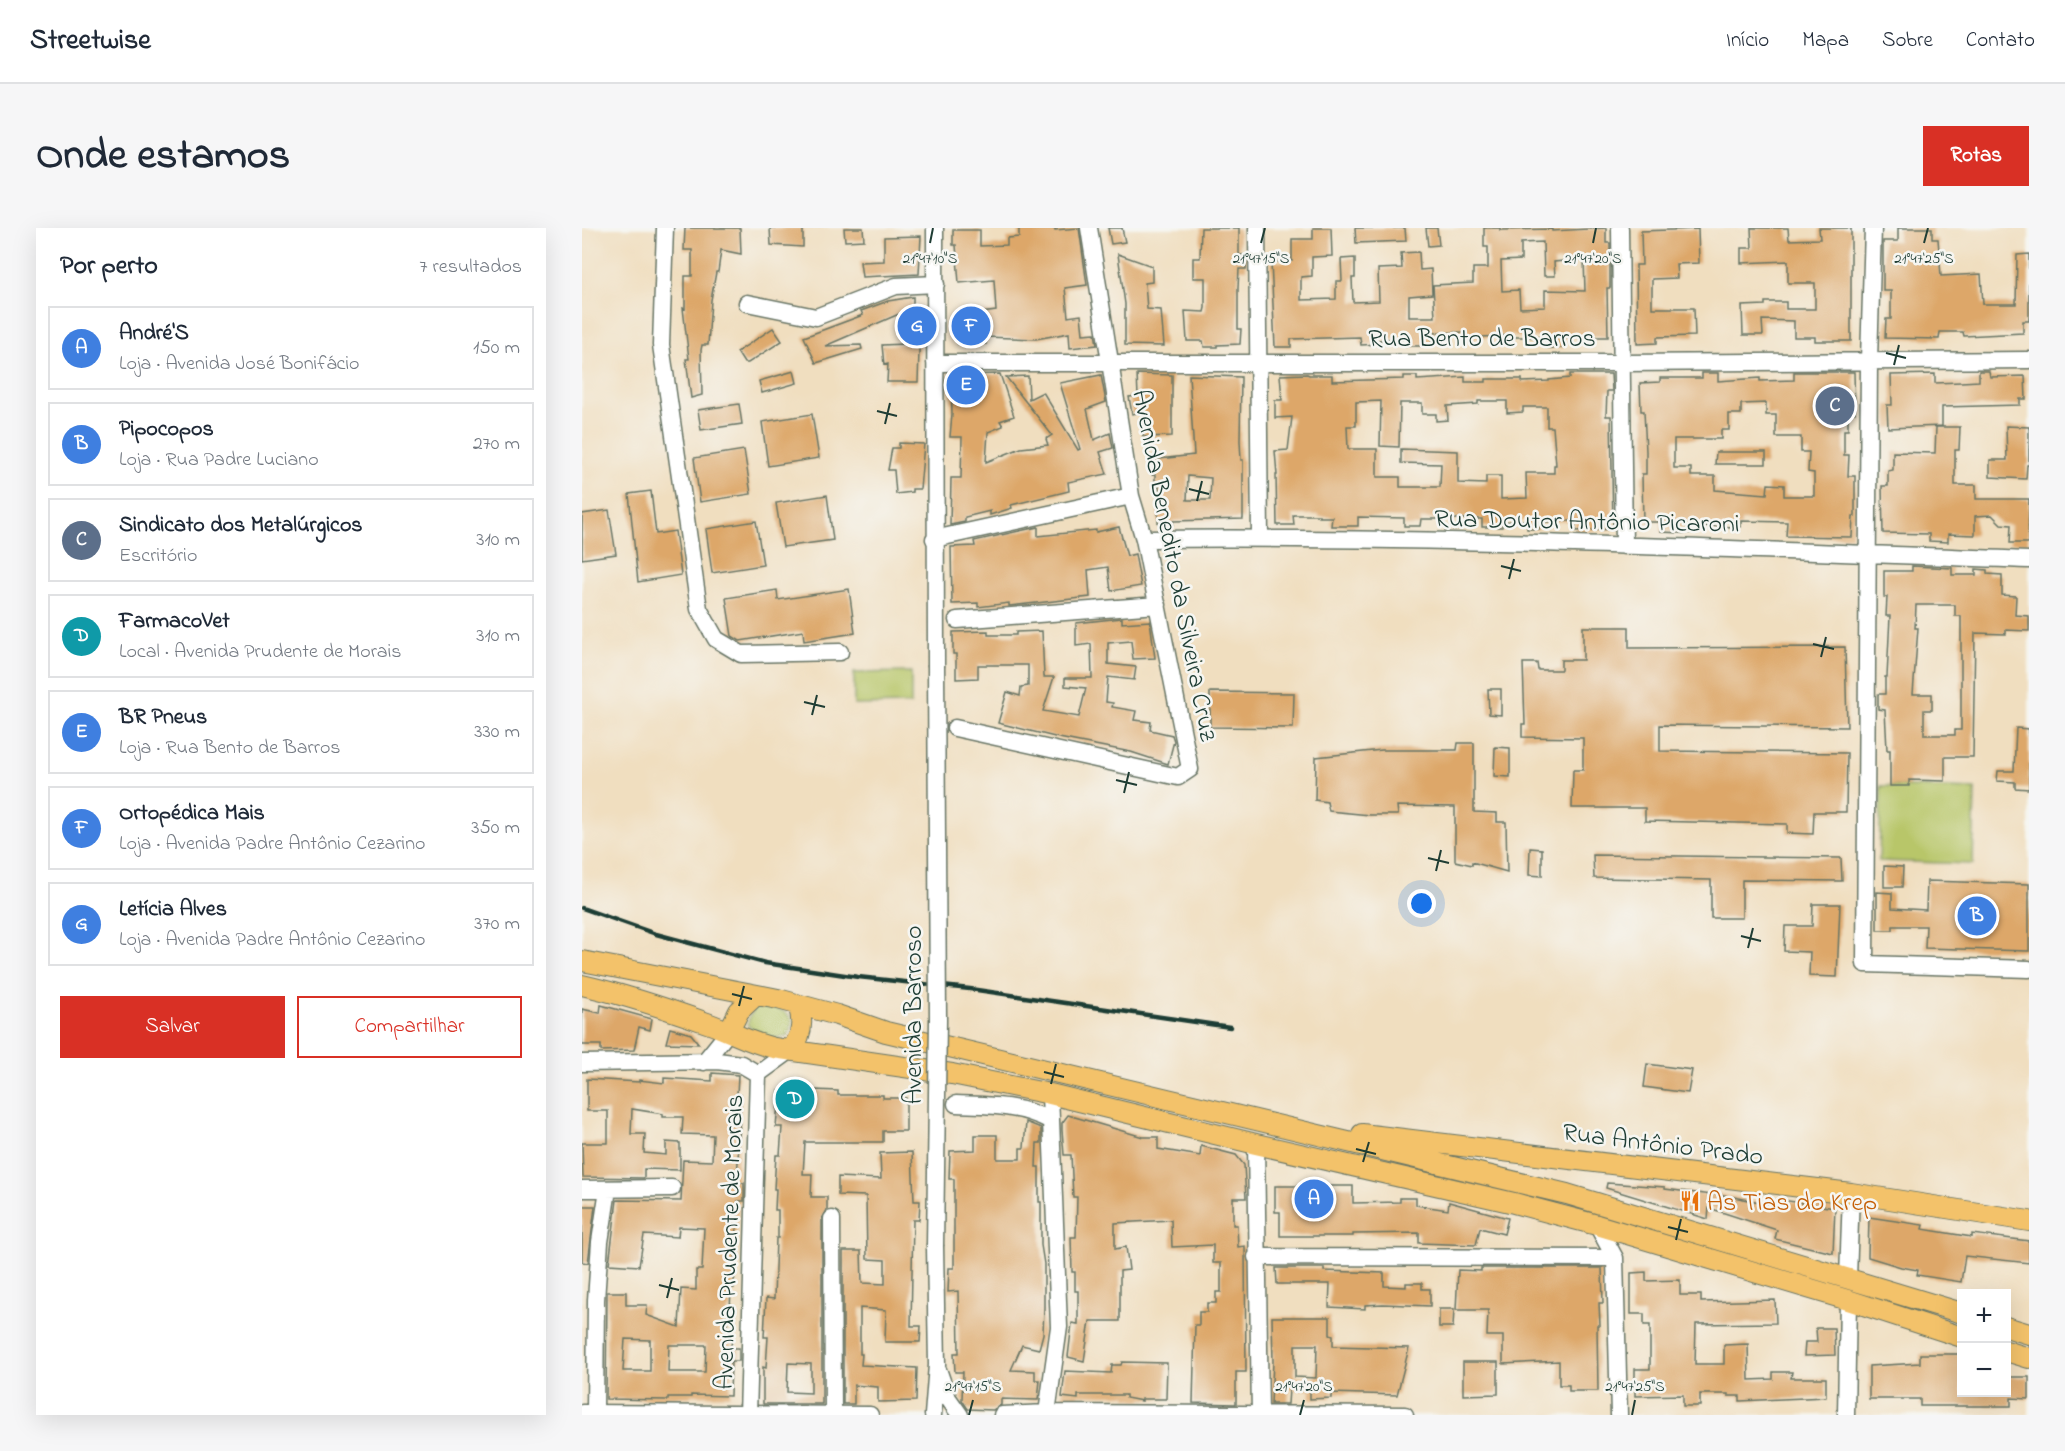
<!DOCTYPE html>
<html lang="pt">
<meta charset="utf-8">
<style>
body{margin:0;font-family:"Indie Flower",sans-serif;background:#f6f6f7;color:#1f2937}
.controls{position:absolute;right:18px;bottom:18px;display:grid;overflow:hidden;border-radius:0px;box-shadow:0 6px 24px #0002}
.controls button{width:54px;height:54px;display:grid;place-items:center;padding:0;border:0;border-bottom:2px solid #e0e1e3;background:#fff;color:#1f2937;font:30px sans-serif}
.you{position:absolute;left:840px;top:676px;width:21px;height:21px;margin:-15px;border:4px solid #fff;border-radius:50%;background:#1a73e8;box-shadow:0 0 0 9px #1a73e833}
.badge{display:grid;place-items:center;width:39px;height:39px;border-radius:50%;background:#d93025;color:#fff;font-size:20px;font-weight:700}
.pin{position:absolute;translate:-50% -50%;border:3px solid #fff;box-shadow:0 2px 6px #0006}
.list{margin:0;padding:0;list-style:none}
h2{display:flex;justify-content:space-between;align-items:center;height:78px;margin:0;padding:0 24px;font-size:26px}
h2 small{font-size:20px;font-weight:400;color:#747a83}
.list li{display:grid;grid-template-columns:39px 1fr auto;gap:18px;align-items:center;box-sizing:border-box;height:84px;margin:0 12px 12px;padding:0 12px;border:2px solid #e0e1e3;border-radius:0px}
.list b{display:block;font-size:22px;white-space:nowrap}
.list p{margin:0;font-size:20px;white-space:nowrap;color:#747a83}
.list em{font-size:20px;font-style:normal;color:#747a83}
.actions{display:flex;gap:12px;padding:18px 24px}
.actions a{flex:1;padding:14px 0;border:2px solid #d93025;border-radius:0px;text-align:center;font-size:21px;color:#d93025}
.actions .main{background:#d93025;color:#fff}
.map{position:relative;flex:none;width:1447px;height:1187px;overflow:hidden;border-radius:0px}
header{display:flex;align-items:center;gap:36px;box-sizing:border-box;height:84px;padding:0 30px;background:#fff;border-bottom:2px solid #e0e1e3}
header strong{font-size:28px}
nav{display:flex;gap:33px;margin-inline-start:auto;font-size:21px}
.intro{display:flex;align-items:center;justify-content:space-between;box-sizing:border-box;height:144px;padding:0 36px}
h1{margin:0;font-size:42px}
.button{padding:15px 27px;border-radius:0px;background:#d93025;color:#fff;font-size:21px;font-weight:700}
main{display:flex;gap:36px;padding:0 36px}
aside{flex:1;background:#fff;border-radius:0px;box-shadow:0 6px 24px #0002}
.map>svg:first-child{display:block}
</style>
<header>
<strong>Streetwise</strong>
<nav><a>Início</a><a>Mapa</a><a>Sobre</a><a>Contato</a></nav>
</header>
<div class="intro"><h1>Onde estamos</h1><a class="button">Rotas</a></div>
<main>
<aside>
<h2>Por perto<small>7 resultados</small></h2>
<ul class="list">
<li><span class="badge" style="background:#3f7fe0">A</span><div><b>André'S</b><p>Loja · Avenida José Bonifácio</p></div><em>150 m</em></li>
<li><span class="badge" style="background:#3f7fe0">B</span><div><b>Pipocopos</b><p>Loja · Rua Padre Luciano</p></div><em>270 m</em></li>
<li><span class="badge" style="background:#5c6f8a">C</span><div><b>Sindicato dos Metalúrgicos</b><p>Escritório</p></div><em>310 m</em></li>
<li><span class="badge" style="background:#0f9aa8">D</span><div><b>FarmacoVet</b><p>Local · Avenida Prudente de Morais</p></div><em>310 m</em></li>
<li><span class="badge" style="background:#3f7fe0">E</span><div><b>BR Pneus</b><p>Loja · Rua Bento de Barros</p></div><em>330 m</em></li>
<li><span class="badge" style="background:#3f7fe0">F</span><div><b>Ortopédica Mais</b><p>Loja · Avenida Padre Antônio Cezarino</p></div><em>350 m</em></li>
<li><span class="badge" style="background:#3f7fe0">G</span><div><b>Letícia Alves</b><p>Loja · Avenida Padre Antônio Cezarino</p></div><em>370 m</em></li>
</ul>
<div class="actions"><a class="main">Salvar</a><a>Compartilhar</a></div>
</aside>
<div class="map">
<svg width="1447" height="1187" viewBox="0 0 1447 1187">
<rect width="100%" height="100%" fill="#f6f6f2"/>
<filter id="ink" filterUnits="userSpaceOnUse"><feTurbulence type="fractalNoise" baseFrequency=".0167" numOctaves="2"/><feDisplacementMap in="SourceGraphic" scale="12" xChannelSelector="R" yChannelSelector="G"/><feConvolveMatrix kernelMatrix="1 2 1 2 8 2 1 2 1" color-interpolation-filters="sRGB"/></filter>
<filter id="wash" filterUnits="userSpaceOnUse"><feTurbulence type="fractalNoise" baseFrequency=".008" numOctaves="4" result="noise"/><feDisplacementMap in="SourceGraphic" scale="24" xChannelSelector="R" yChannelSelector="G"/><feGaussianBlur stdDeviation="1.35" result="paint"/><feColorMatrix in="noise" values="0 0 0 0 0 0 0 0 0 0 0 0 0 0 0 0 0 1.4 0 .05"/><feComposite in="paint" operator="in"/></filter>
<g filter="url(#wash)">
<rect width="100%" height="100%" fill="#f0debf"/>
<path fill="#b8c669" stroke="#6c824e" stroke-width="1.5" d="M329 444V476L272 477V445Z
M1299 558 1393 561 1391 636 1297 633Z
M176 779C189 778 205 781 211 793L207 807C194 814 175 808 166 797 167 788 169 784 176 779Z"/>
<g id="blocks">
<path fill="#dda769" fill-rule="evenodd" d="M103 0H158L159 26 139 22 136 44H134L129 72 126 117H120L119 122 120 167 109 170 104 131H107L101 80 103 81V48H110V22H102Z
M188 0H221V19L189 17Z
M262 0H281L282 12 263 13Z
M437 0H473V2L497 0 505 57 483 60 486 89 499 87 501 106 513 105 515 117 488 120 487 105 454 111 404 109V116H376V88L414 83 412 52 377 55 374 17H371V2H398V18L425 17V10L437 9Z
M526 0H540L543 14 529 16Z
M619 0H657V27H665L664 41H657L656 60V101H659L658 116 635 117V119H622L621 113H605L603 83 622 84 623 80V50H611V30H618Z
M731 0H749L750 28 730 29V48L719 49V72L754 71V53H760L759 31 773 30V50H770L771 74 797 73 796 41 820 40 819 25 837 24 838 42 849 41 850 66 827 68V89H853L851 57 891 55V40H906V19H902V0H918V2L970 1V3L1024 0V15H1028V60H1025L1026 109H982V120H964V109H932V107L884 110V104L850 105V118H822V110L797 112V116L779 117 778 109 709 111V119H693L689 34 710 33V11H731ZM961 14 962 48H973L972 34 1002 31 1003 63 963 62V79L938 80 937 62 920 63 919 33 939 32V15Z
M773 0H823L824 13 774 15Z
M844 0H855L857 17 846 18Z
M1169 0H1206L1207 12 1238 11 1237 0H1269V113H1233V109H1212V93L1180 92 1181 107H1161L1160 78 1183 77V74H1204V81H1233V55H1206V33L1159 35V20H1170Z
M1316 0H1350V11H1356L1359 48 1399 46 1401 76H1434L1435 27 1447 26V93H1441V105L1382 108 1381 104H1358L1357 111 1303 110 1304 91H1309V63H1301V13H1316Z
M1116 1 1117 35 1094 36 1095 50 1070 51V80H1112L1113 108 1075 109V115L1055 116 1054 37H1060L1059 3Z
M339 8 337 46 280 49 278 34 302 33V9Z
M536 26 570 38V54L563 55 565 81 579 82 582 118 543 117V76Z
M331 69V80L243 118 279 117 280 121 234 135 222 109 281 87 279 83 306 73Z
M323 93H338L336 154H305L306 136 302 137 300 117 323 116Z
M191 100 200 113 166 135H162L155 124Z
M212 143 215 155 180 165 177 153Z
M1397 143H1407L1408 149 1443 148 1444 171H1438V177L1360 179V198L1306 200 1305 177H1310L1309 147 1353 146V155L1379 154 1397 153Z
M1212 144H1272L1273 185H1266V202H1262V227H1267L1266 248H1273V288H1271L1270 309 1204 308 1205 294 1159 293V299L1114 298V305H1100L1079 304V294H1061L1060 246H1064V223L1062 183H1059L1058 155 1078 154V150H1120V145H1136V153L1178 150V153L1212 152ZM1184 175V187H1194V209H1219V224H1227L1226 244 1232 245V268H1202V257L1186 256 1185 266 1133 262V248H1109V240H1092V211H1139V202H1147V186H1159V176Z
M418 146 432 188 418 193 421 198 406 204 404 234 439 220 466 217 464 211 470 207 424 149 446 148 447 171 461 164 496 222 498 221 478 155 519 147 524 174 505 181 512 212 528 205 531 220 518 224 525 246 486 254 487 263 429 277 430 280 408 287V283L383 289V294L368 297 369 250H379L380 209H368L370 186 369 151 374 147Z
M555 146 590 147V208L561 209V184L550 186 547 169 556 168Z
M725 146 727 147H750V153L822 151V148H835V152L883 149V154H904V151H940V154L967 153V152L988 150V146H1029L1030 163H1025L1024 188H1029L1031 301 994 303 993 293H987L957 294V301H945V292L920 294V299H900V291H839L838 298H822V290L776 289V298H749L750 289H737V287H711L712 297H695L694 247H695L693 223 706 222 710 189 693 190V172H700L698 147ZM799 173 798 218 817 219 818 175H840V186H854V193L866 192 865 178 896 176V173H925V185L941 184V179H965V199H971L974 237H972V245H944L945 270 919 271V248H904V256L876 255V223L819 221V235L859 236 858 259H818V249H795V221H766L765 198H774V174Z
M607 147 659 149 658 213 659 232H661V291L591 293V296L576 295 577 258H573V247H570L568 232 612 227ZM606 248 629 250 628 272H605Z
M157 176 160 196 119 202 116 182Z
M230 186 237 230 186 238 180 194Z
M1424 198 1447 199V237H1445L1444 251 1408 249V232H1425Z
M1354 199H1378L1377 222H1373V257H1394V271H1447L1446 315H1428L1429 297 1419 296 1410 287 1393 288V307L1366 306V314L1347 313V306L1301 305 1300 258H1306V243L1311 242V224L1353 225Z
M317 215 342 216 338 261H330V264L314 266 312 242H306L310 220H317Z
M162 222 169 266 118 274 112 230Z
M1134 224H1184V236H1133Z
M69 263 74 306 93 303 99 347 56 354 47 266Z
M245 267 251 312 201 319 194 275Z
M27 282 34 326 0 331V286Z
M174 293 181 337 130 345 124 301Z
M456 299V308L514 302V304L537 299 545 328 553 326 559 358 529 363 526 339 506 342 508 369 427 378V375L396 379V375L370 376 369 319 393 318 392 313Z
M1330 338 1370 340V347H1394V341L1405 342V346L1420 347V367L1434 368 1433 387 1447 388V403L1424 402V406L1393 405 1391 529H1363V553L1327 552V558H1308V522H1305L1303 482 1296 481V466H1303V449H1305L1308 388H1304L1305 369H1302V343H1330ZM1334 377H1373V388H1379V502H1373V507H1342V482H1350V466H1331L1336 400H1333Z
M267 361 273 405 222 413 221 403 158 413 150 408 144 370 195 362 196 372Z
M540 390V395L568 393 573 430 551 431 549 413 526 415V436L554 439 552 452 526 449 524 474 531 475 530 479 554 483 552 492 569 494 568 502 590 507 592 513 586 536 549 524 477 510 416 495 425 464 438 468 439 459 446 458V437H396V450L374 451V426H371V404L406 403V407H434V404L460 403 462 449H472L461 483 497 489 504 460 483 458V450H510L509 416 494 418V395Z
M1001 399H1047V420L1263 419 1265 499 1078 497V523L1265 525 1264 584H1232L1231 606 1205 605V596L1063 593V580H990L991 542H1001V510L940 509V496H943L941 435H955L956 442H979V432H1001Z
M906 461H919V487L907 486Z
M628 464 712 465 711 500 628 499Z
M1434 500 1447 501V561L1433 560V554L1415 553 1416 543H1432Z
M876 515H892V584L915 585V594H924L925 644 890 634V637L873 633V579L815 578 816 587H788L747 583 745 574 733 572 734 529 800 522H875Z
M913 519 928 520V549L912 548Z
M948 620 960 621V648L947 647Z
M1011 627 1259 630 1260 653 1160 652V690H1129V652L1012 650Z
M1302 638 1321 639 1320 659H1302Z
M1345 653 1447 656V723L1343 720 1344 698H1311V702H1295V664L1310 665V680L1344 682Z
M1231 676H1258L1255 749 1227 748 1228 724 1202 723 1203 698H1230Z
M19 777 70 791 68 802 57 799 52 822 19 823V817H0V781L18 785Z
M88 800 109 806 117 816 84 815Z
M1065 836 1110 842 1106 865 1062 859Z
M130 845 156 847 155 867H159L155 955H162V973H156L152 1060H149L148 1082H146L144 1106 150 1107 149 1120H157V1133H149L148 1168 109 1167V1169H86V1172L24 1171 25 1064H44V1077H65L64 1087 97 1099 99 1061 114 1062V1042H120L122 1000 97 999 96 1009 62 1007 57 1038 27 1036 35 972 99 973 101 932 130 933 131 907 100 906 101 889H81V886L50 881 49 906H63L62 925 84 927V914L98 915V942L62 941V950L1 949 0 915H26V883H5V851L57 854V852L82 855V850L130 853ZM43 1111 68 1112V1143H41ZM87 1117H124L123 1144H86Z
M232 862 256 863V867H301V870H324V903H301V914H223L221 946H230L229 969H245V982L240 991V1176H181V1139L184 1140 186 1109H182L184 1070 192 1071 194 1010H196V982H193L194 961H192L194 927H198L200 899H194L197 863ZM206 1135 229 1136V1165L205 1164Z
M486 887 561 909H576V921L618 928 619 918 654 927 662 937 664 970H651V997H655L656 1019 663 1018 664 1144H654V1176L611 1175 613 1097H617V1084H625V1075H634V1064H639V1035H631V1017L590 1019 589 992 533 995V1021L544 1019 547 1042 538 1043V1093H508L502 1133 486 1129 490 1095 496 1096V1063H493V1044H490L489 1009H494L495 969H491L489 927H482L480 902V895Z
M444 894 459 900V915H455L454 939H457V974H459V1017L462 1036V1079L461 1106 457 1121 440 1117 429 1142 453 1143V1152H458L456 1172 419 1171V1177L411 1182 386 1181 380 1172 381 1144H373L372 1125H377L376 1063 366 1064 367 1040H372V951H367L368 923 393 922V907H415V931H438V920H442Z
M330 924 332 973H338L337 992H331L329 1098H339L338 1114H303L304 1082 278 1080V1126H280L279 1137 335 1140 334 1173 296 1174V1159L272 1157V1176H261V1023H279L280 1055 303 1056V1032L285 1031 284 968 256 967V949L299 951 298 925Z
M1025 955 1083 959V961L1130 967V965L1199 978 1200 972 1253 980 1251 1025 1193 1011 1195 1002 1127 980 1126 991 1024 960Z
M693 958H771V975L818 974V970H834V977L866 982 867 974 926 990 922 1006 898 1000 894 1017 837 1015V1005L771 1006V1008H698V984H693Z
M0 978H13L6 1035 0 1034Z
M1287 989 1341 997 1340 1001 1390 1009V1006L1447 1013V1035L1383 1028 1379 1054 1335 1047 1336 1042 1319 1039 1286 1029Z
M694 1040H742V1043L802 1045V1058L824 1059V1055H840V1061H848V1078L801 1076 783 1077V1081L747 1079 748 1056H695Z
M899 1040H1020L1021 1075H1017L1018 1097H1015L1016 1163H987V1157H977V1133L921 1136V1108H905L906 1082H874L876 1042 899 1043Z
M1064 1044V1053L1098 1052V1067H1119V1074L1193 1072 1194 1095 1114 1096 1113 1136H1142V1117L1166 1116 1167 1152 1191 1151V1144H1210L1209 1150H1244V1169L1158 1173V1168H1146V1166H1118V1178H1101V1167L1053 1168V1141H1068V1097H1062V1086H1049V1045Z
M857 1081H872L871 1099H857Z
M690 1089H748V1107L751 1108V1118L827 1120 815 1167 749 1165V1170L728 1171V1162L707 1161 706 1176H689L691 1134ZM713 1117H735L734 1150 713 1149Z
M1234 1100H1252L1253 1127 1222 1128 1223 1114H1235Z
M1338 1126H1380V1164H1425V1149H1447V1171L1429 1170V1178H1338V1171H1287V1138L1338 1135Z
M540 1134 585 1135 584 1171H560V1173L544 1170V1167H496V1171L480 1169 483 1143 529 1145 530 1137H539Z
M881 1134H916V1166L881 1167Z"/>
</g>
</g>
<g filter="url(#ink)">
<use href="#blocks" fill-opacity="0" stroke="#687565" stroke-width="1.5"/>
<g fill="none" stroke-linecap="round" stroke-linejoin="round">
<g stroke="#687565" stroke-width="19">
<path id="minor" d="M83 0 79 117 117 381 134 411 159 426 258 424
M353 0 354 437
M675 0 678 310
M1038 0 1042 318
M1291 0 1287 132 1283 736 1447 741
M165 75 234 89 314 58 354 56
M353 135H1041L1447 132
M352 311 549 268
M562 311C857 308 1152 321 1447 332
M375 392 576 377
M373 500 596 549 608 541 562 311 549 268 507 0
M122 834 147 803
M0 835 135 833 159 836 176 846
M176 846 209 822
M374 876C408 877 439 877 469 893
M674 916 678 1187
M0 961 90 960
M250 991 251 1186
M1015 997 1033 1030 1037 1187
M674 1029 1033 1030
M1266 1050 1269 965
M357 1144 366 1170 378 1187
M0 1185 288 1187
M13 1185 14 1072 18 1014 26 961
M465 1185 477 1099 468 866
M166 1187 176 846
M351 1187 355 1137 353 1018
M420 1187 465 1185 823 1187
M1264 1187 1266 1072"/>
</g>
<g stroke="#687565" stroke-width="22">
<path id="major" d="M0 733 196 771 255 787 304 804 985 966 1380 1085
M0 757C44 767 86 781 128 796 150 804 169 815 192 820L370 846 468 866 674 916 932 975 1015 997 1266 1072 1380 1109
M147 803 157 783 174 767
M209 822C220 808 222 794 216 777
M780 906 1269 965 1447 993
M1424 1099 1447 1106
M1424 1123 1447 1130"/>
</g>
<use href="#minor" stroke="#fff" stroke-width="16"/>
<use href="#major" stroke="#f3c26a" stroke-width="20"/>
<path stroke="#1f3d34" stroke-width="4.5" d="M0 680 74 706 183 735 276 749 388 761 648 799"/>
<g stroke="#687565" stroke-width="19" stroke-linecap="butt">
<path id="minor-bridge" d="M353 1018 356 792 354 437"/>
</g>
<use href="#minor-bridge" stroke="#fff" stroke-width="16"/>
</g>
</g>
<path fill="none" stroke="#1f3d34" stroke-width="2" d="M348 15 351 0M679 15 683 0M1011 15 1014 0M1342 15 1346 0M1304 125 1324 130M1312 137 1317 117M295 183 315 188M303 196 308 175M607 261 627 266M615 273 620 253M919 338 939 343M927 351 932 331M1231 416 1252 421M1239 429 1244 409M222 474 243 479M230 487 235 467M534 552 555 557M542 565 547 544M846 630 867 635M854 643 859 622M1159 708 1179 713M1166 720 1171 700M150 766 170 771M157 778 162 758M462 844 482 849M469 856 474 836M774 921 794 926M781 934 787 914M1086 999 1106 1004M1094 1012 1099 991M77 1057 97 1062M85 1070 90 1050M387 1187 391 1172M718 1187 722 1172M1050 1187 1053 1172"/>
<defs>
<g id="restaurant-bare" transform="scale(1.62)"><path d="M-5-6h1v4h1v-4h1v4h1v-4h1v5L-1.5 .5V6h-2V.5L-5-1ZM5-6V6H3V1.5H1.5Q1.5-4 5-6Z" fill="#e8710a" stroke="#f6f6f2" stroke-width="2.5" paint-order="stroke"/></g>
</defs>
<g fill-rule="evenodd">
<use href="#restaurant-bare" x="1108" y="973"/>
</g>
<g text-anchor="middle" stroke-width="5" stroke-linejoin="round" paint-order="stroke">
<g font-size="26" fill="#1f3d34" stroke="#f6f6f2">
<text x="900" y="118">Rua Bento de Barros</text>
<text transform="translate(1005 292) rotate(1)" y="9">Rua Doutor Antônio Picaroni</text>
<text transform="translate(594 337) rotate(79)" y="9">Avenida Benedito da Silveira Cruz</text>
<text transform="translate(330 787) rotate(-90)" y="9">Avenida Barroso</text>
<text transform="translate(1081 915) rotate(7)" y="9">Rua Antônio Prado</text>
<text transform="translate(146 1014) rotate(-88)" y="9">Avenida Prudente de Morais</text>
</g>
<g font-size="26" fill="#c56008" stroke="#f6f6f2" text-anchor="start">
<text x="1125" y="982">As Tias do Krep</text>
</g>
</g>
<g font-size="15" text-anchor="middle" fill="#1f3d34" stroke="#f6f6f2" stroke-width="5" stroke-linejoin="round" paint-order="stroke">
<text x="348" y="35">21°47'10"S</text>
<text x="679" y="35">21°47'15"S</text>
<text x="1011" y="35">21°47'20"S</text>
<text x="1342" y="35">21°47'25"S</text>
<text x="391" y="1163">21°47'15"S</text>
<text x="722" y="1163">21°47'20"S</text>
<text x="1053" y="1163">21°47'25"S</text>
</g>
</svg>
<div class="controls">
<button>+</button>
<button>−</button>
</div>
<div class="you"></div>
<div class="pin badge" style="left:732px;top:971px;background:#3f7fe0">A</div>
<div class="pin badge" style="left:1395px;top:688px;background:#3f7fe0">B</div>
<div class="pin badge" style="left:1253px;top:178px;background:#5c6f8a">C</div>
<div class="pin badge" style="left:213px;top:871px;background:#0f9aa8">D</div>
<div class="pin badge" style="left:384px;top:157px;background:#3f7fe0">E</div>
<div class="pin badge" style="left:389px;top:98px;background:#3f7fe0">F</div>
<div class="pin badge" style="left:335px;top:98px;background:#3f7fe0">G</div>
</div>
</main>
